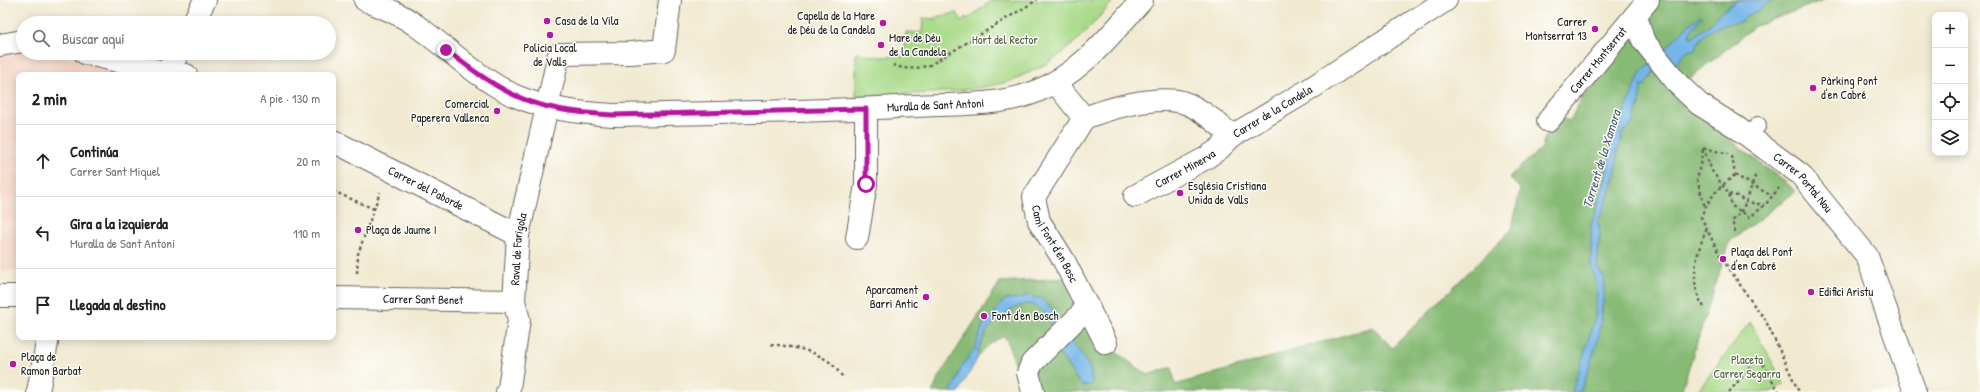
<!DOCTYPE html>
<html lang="es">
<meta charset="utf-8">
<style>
body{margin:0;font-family:"Patrick Hand",sans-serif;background:#f2f2f2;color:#202124}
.controls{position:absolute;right:12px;top:12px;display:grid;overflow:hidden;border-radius:8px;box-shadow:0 2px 10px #0003}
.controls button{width:36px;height:36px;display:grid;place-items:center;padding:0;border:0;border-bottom:1px solid #e0e0e0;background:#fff;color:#202124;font:20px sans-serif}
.stop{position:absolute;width:12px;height:12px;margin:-9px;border:3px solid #b5179e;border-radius:50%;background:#fff}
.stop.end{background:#b5179e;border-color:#fff;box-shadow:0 1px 4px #0008}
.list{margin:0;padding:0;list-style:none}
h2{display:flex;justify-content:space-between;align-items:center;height:52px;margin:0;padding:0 16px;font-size:17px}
h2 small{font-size:13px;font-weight:400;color:#757577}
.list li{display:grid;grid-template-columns:26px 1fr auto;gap:12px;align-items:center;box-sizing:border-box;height:72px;padding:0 16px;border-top:1px solid #e0e0e0}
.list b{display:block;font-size:15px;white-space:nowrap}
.list p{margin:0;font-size:13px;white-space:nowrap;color:#757577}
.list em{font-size:13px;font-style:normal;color:#757577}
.icon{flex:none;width:22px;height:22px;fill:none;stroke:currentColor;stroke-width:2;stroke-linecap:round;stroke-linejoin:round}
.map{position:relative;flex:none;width:1980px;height:392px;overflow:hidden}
.search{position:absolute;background:#fff;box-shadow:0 2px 10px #0003;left:16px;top:16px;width:320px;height:44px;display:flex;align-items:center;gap:10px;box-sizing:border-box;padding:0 14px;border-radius:22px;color:#757577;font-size:15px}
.panel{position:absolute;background:#fff;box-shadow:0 2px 10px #0003;left:16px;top:72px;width:320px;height:268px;border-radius:8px}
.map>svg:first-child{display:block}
</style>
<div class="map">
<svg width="1980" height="392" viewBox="0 0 1980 392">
<rect width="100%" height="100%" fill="#fdfcf7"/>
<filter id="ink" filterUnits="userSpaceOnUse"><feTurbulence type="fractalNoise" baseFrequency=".025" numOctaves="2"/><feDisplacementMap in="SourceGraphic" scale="8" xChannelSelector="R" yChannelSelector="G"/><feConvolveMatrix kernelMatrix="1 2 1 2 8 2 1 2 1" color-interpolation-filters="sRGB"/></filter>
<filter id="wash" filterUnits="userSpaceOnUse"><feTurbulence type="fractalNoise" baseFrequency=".012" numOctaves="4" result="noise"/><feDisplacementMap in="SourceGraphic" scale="16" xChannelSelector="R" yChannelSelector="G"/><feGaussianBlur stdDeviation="0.9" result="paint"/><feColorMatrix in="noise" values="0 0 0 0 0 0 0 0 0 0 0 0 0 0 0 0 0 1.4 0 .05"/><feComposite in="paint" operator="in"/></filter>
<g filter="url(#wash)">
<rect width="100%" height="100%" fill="#f1ead1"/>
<path fill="#f4d3c1" d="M23 47V53H50L134 75H19V271H0V52Z"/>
<path fill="#a9da89" stroke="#627b52" d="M992 0H1114C1086 32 1062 61 1020 76L1021 78C968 95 911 93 856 97V53L879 57 904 56 906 32 922 33 923 18 936 19V17L957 13 962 21 966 17 968 19Z
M1750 322 1784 384 1771 392H1697Z"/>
<path fill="#86ba75" stroke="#516b48" d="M1659 0H1824L1755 26 1689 79 1712 126 1789 185 1795 192 1729 242 1682 389 1678 392H1026L1005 336C979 346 971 368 959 392H932L942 372 1000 282 1067 278 1093 336 1148 375 1172 367 1175 385 1373 327 1392 348 1512 229 1520 189 1509 177 1542 148 1547 128 1564 119 1570 121C1591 75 1628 39 1659 0Z"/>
<path fill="#74b5e8" stroke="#486882" d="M1746 0H1774L1762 6 1761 9 1745 17 1742 21C1720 26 1704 26 1695 50L1688 51 1675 64 1652 73 1651 77 1645 84 1646 86 1641 85 1640 104 1631 126 1621 134 1622 140 1618 148 1615 177 1601 217 1597 218 1600 233 1597 268 1603 275 1605 282 1599 337 1583 385 1579 392H1572L1595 318 1597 292 1596 280 1591 266V224L1603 188 1613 140 1641 72 1665 50 1685 28 1700 16H1702L1689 34V36L1693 37 1714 21 1715 17 1734 2Z
M1025 295 1042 299 1053 310 1090 368 1092 384 1083 386 1078 381 1058 351 1054 329 1045 313 1035 305 1025 304 1011 309 1002 319 997 320 987 330 978 350 977 359 959 392H950L956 382 961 367 975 349 983 324 992 317 1003 301 1008 299 1024 298Z"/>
</g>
<g filter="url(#ink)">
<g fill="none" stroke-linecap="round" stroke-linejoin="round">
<g stroke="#67645b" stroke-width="18">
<path id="lane" d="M1749 136 1758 125"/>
</g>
<g stroke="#67645b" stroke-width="24">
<g id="street">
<path id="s1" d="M1636 15 1643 40 1679 85 1699 104 1736 127 1800 174 1867 256 1915 392"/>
<path d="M193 23 205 0"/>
<path d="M0 45 23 41"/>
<path d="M85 53 167 73 186 75"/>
<path d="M166 75 178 53"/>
<path d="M1055 82 1084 118"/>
<path id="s2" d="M1084 118 1034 197 1039 221 1063 259 1106 343"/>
<path d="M1084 118C1111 108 1149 97 1178 101 1195 104 1219 124 1232 136"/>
<path id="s3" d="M1548 121 1648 0"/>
<path id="s4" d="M333 141 518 235"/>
<path id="s5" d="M1135 196 1206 158 1219 149 1232 136 1307 91 1446 0"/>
<path d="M857 238 866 184V109"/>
<path d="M0 296H19"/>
<path id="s6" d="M333 298 514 301"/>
<path d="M38 392 48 337"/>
<path id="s7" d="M507 392 509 388 519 320 514 301 518 235 559 54 631 53 664 50 670 0"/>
<path d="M1033 392 1028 373 1032 363 1082 313 1089 308"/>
</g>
</g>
<g stroke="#67645b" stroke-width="24">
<g id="secondary">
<path id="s8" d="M365 0C382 7 399 13 414 24 447 47 476 77 513 95 545 109 579 113 613 115 714 113 815 112 916 106 955 104 999 106 1035 92 1081 74 1110 35 1142 0"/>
</g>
</g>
<path stroke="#67645b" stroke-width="2.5" stroke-dasharray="3 3" stroke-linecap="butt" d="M893 65C905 70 917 69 930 65L1037 0
M1703 148 1712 171 1729 194 1732 206 1750 217 1765 205 1779 188
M1704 148 1728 154
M1703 150 1697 180 1705 207
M1732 156 1735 175
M1735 175C1716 190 1711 195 1701 217L1719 254 1758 311 1764 317 1799 392
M1735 175 1772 196
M333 191 374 209
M1729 194 1737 196 1746 202 1764 205
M1735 232 1732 221C1747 210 1749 190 1756 174
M357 273 358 254 380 192
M1704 307C1688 284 1696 252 1707 229
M771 344C791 347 811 349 828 361 834 364 838 372 843 377
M1729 392 1759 357 1779 392"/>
<use href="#lane" stroke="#fff" stroke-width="16"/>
<use href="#street" stroke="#fff" stroke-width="22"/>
<use href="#secondary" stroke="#fff" stroke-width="22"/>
</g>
</g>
<g fill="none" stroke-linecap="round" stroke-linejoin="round" filter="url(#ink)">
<path stroke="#b5179e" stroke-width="5" d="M446 50C467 66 489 83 512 94 544 110 579 113 613 115L866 109V184"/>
</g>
<g fill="#b5179e" stroke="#fdfcf7" stroke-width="1.5">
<circle cx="547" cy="21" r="4"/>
<circle cx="883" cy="23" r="4"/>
<circle cx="1595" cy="29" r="4"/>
<circle cx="550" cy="35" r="4"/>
<circle cx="881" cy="45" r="4"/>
<circle cx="1813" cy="88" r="4"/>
<circle cx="497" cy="111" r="4"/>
<circle cx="1180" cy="193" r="4"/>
<circle cx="358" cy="230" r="4"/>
<circle cx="1723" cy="259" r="4"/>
<circle cx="1811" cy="292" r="4"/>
<circle cx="926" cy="297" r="4"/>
<circle cx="984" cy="316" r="4"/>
<circle cx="13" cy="364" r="4"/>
</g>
<g text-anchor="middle" stroke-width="3" stroke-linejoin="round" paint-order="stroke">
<g font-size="12" fill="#1c1c1c" stroke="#fdfcf7" text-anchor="start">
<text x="875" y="20" text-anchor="end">Capella de la Mare<tspan x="875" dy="14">de Déu de la Candela</tspan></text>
<text x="555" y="25">Casa de la Vila</text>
<text x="1587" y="26" text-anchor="end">Carrer<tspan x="1587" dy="14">Montserrat 13</tspan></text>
<text x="889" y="42">Mare de Déu<tspan x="889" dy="14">de la Candela</tspan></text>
<text x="550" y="52" text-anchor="middle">Policia Local<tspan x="550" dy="14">de Valls</tspan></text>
<text x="1821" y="85">Pàrking Pont<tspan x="1821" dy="14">d'en Cabré</tspan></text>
<text x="489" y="108" text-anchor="end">Comercial<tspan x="489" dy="14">Paperera Vallenca</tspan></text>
<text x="1188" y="190">Església Cristiana<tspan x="1188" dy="14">Unida de Valls</tspan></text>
<text x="366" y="234">Plaça de Jaume I</text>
<text x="1731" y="256">Plaça del Pont<tspan x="1731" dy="14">d'en Cabré</tspan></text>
<text x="918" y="294" text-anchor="end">Aparcament<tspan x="918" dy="14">Barri Antic</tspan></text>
<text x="1819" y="296">Edifici Aristu</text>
<text x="992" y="320">Font d'en Bosch</text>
<text x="21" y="361">Plaça de<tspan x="21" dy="14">Ramon Barbat</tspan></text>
</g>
<g font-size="12" fill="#4d5e42" stroke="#fdfcf7">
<text x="1005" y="44">Hort del Rector</text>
<text x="1747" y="364">Placeta<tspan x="1747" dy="14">Carrer Segarra</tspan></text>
</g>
<g font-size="12" fill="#1c1c1c" stroke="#fdfcf7">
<text dy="4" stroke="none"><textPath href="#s3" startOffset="79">Carrer Montserrat</textPath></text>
<text dy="4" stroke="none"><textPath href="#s8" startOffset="602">Muralla de Sant Antoni</textPath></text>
<text dy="4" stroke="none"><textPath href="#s5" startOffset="162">Carrer de la Candela</textPath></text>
<text dy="4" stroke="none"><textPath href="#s5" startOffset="57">Carrer Minerva</textPath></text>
<text dy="4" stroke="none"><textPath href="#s1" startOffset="242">Carrer Portal Nou</textPath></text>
<text dy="4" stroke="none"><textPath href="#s4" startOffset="104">Carrer del Paborde</textPath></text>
<text dy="4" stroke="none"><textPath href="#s2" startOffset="145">Camí Font d'en Bosc</textPath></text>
<text dy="4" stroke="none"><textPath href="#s7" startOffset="145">Raval de Farigola</textPath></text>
<text dy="4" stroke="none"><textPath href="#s6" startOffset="90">Carrer Sant Benet</textPath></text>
</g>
<g font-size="13" font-style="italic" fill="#3f596e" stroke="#fdfcf7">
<text transform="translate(1601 159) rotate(-73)" y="5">Torrent de la Xamora</text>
</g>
</g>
</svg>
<div class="controls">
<button>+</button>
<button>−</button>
<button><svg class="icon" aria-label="locate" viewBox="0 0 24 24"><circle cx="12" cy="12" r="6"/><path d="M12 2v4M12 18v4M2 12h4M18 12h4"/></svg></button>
<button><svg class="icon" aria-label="layers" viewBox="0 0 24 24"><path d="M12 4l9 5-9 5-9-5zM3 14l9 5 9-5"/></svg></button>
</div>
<div class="stop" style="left:866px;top:184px"></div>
<div class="stop end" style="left:446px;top:50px"></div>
<div class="search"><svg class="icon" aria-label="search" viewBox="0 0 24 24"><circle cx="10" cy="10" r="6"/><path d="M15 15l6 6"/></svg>Buscar aquí</div>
<section class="panel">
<h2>2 min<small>A pie · 130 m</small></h2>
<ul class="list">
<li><svg class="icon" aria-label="ahead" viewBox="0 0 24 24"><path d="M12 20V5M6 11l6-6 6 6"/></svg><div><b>Continúa</b><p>Carrer Sant Miquel</p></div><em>20 m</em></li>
<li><svg class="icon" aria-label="left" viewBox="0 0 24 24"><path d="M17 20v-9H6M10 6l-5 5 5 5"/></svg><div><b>Gira a la izquierda</b><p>Muralla de Sant Antoni</p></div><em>110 m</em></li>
<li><svg class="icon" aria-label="arrive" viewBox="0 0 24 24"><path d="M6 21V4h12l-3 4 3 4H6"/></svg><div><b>Llegada al destino</b></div></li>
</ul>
</section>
</div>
